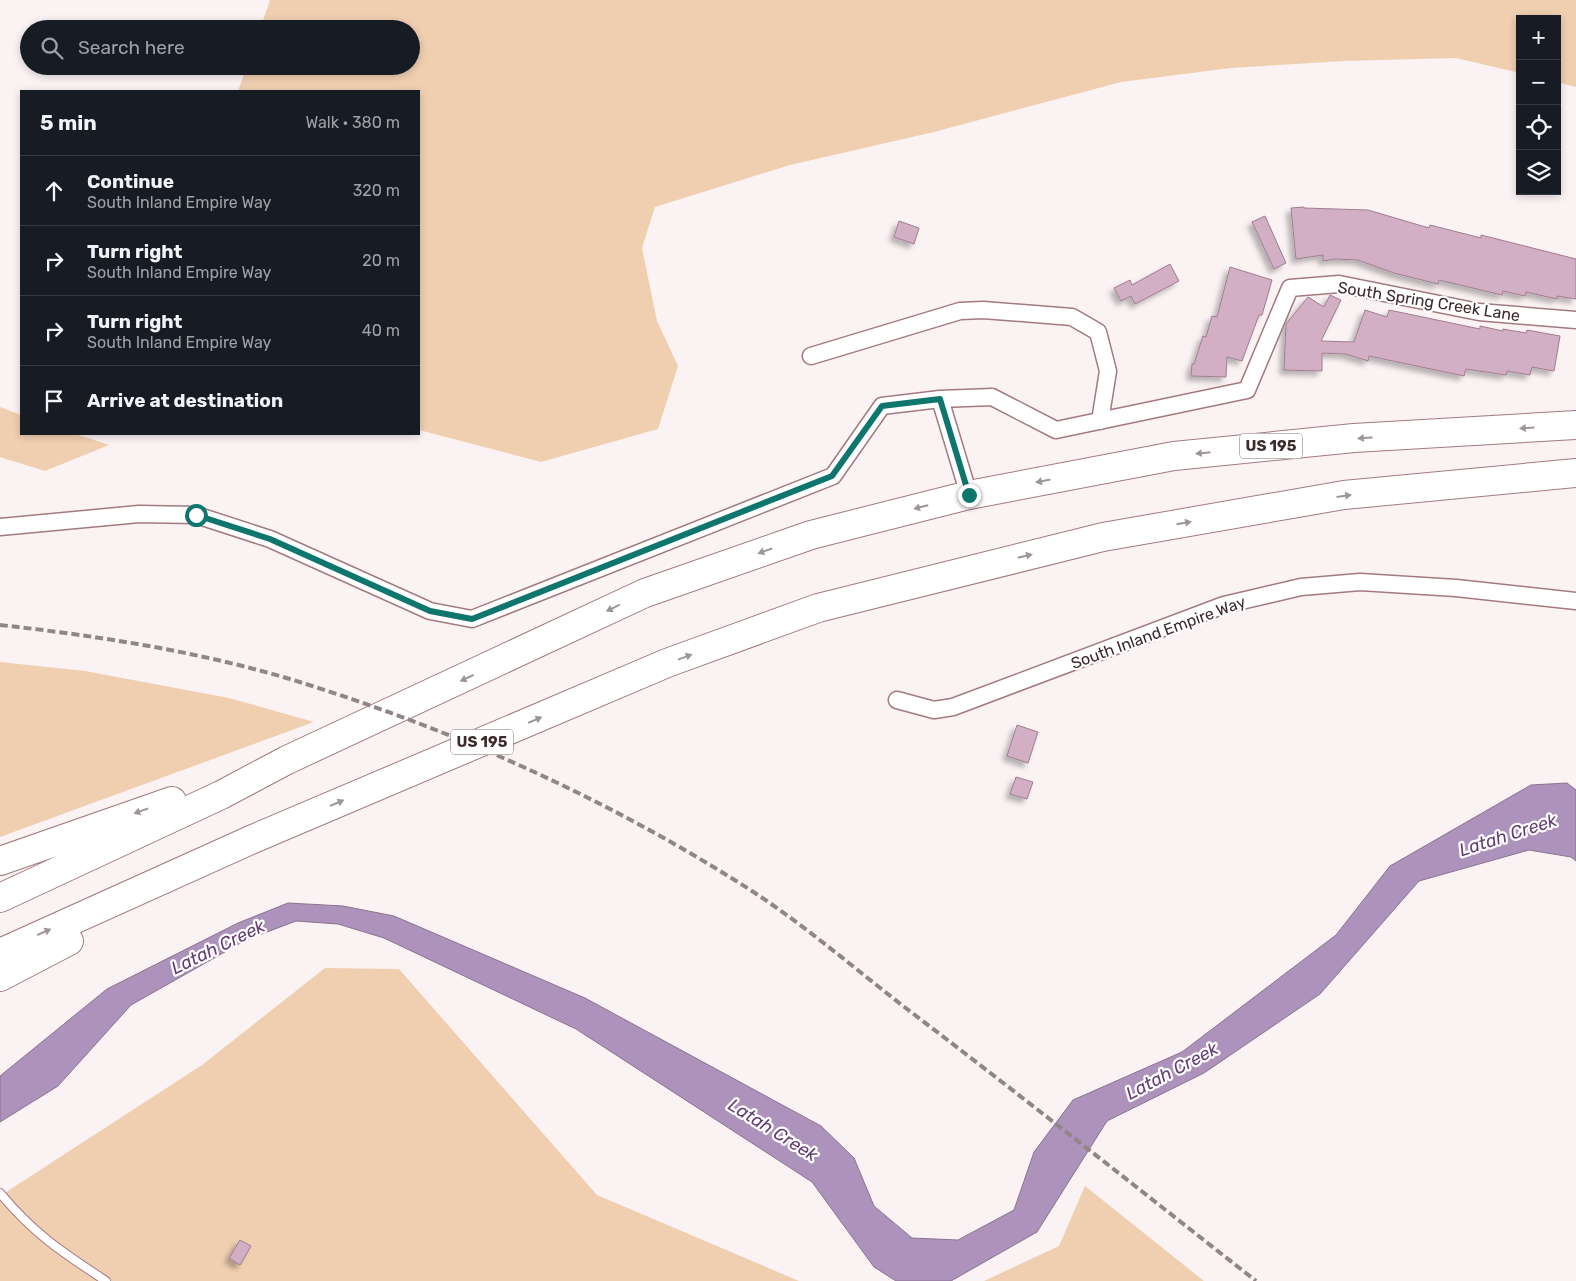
<!DOCTYPE html>
<meta charset="utf-8">
<style>
body{margin:0;font-family:Rubik,sans-serif;background:#242831;color:#f1f3f6}
.controls{position:absolute;right:15px;top:15px;display:grid;overflow:hidden;border-radius:0px;box-shadow:0 2px 8px #0003}
.controls button{width:45px;height:45px;display:grid;place-items:center;padding:0;border:0;border-bottom:1px solid #363941;background:#171b24;color:#f1f3f6;font:25px sans-serif}
.stop{position:absolute;width:15px;height:15px;margin:-11px;border:4px solid #0f766e;border-radius:50%;background:#fff}
.stop.end{background:#0f766e;border-color:#fff;box-shadow:0 1px 5px #0008}
.list{margin:0;padding:0;list-style:none}
h2{display:flex;justify-content:space-between;align-items:center;height:65px;margin:0;padding:0 20px;font-size:21px}
h2 small{font-size:16px;font-weight:400;color:#9ea1a6}
.list li{display:grid;grid-template-columns:32px 1fr auto;gap:15px;align-items:center;box-sizing:border-box;height:70px;padding:0 20px;border-top:1px solid #363941}
.list b{display:block;font-size:19px;white-space:nowrap}
.list p{margin:0;font-size:16px;white-space:nowrap;color:#9ea1a6}
.list em{font-size:16px;font-style:normal;color:#9ea1a6}
.icon{flex:none;width:28px;height:28px;fill:none;stroke:currentColor;stroke-width:2;stroke-linecap:round;stroke-linejoin:round}
.map{position:relative;flex:none;width:1576px;height:1281px;overflow:hidden}
.search{position:absolute;background:#171b24;box-shadow:0 2px 8px #0003;left:20px;top:20px;width:400px;height:55px;display:flex;align-items:center;gap:12px;box-sizing:border-box;padding:0 18px;border-radius:28px;color:#9ea1a6;font-size:19px}
.panel{position:absolute;background:#171b24;box-shadow:0 2px 8px #0003;left:20px;top:90px;width:400px;height:345px;border-radius:0px}
.map>svg:first-child{display:block}
</style>
<div class="map">
<svg width="1576" height="1281" viewBox="0 0 1576 1281">
<defs>
<filter id="shadow"><feDropShadow dx="-4.5" dy="4.5" stdDeviation="2.5" flood-color="#0004"/></filter>
</defs>
<rect width="100%" height="100%" fill="#fbf2f3"/>
<path fill="#f0cfb1" d="M270 0H1576V87L1557 82V19H1520V73L1456 58 1344 61 1231 68 1121 82 934 132 790 165 655 207 642 248 657 321 678 366 658 429 541 462 419 430V91H238L247 66H411V29H260Z
M0 407 21 415V434H76L109 445 45 471 0 457Z
M0 662 85 671 229 698 314 722 0 837Z
M325 968 399 969 597 1195 799 1281H0V1196L202 1065Z
M1085 1186 1204 1281H984L1059 1246Z"/>
<path fill="#ad92bb" stroke="#8b7390" d="M1567 783 1576 790V861L1571 857 1529 850 1419 881 1320 994 1204 1073 1107 1121 1037 1232 951 1281H896L874 1267 812 1182 576 1029 384 938 338 924 296 921 246 940 131 1005 58 1086 0 1122V1076L107 989 238 923 288 903 343 906 394 916 585 998 821 1126 854 1158 874 1206 912 1238 958 1240 1014 1210 1034 1152 1073 1100 1182 1052 1336 935 1390 866 1531 785Z"/>
<path fill="#d3afc5" stroke="#9e7d91" filter="url(#shadow)" d="M1304 207V208L1368 210 1429 228 1430 225 1481 238V235L1576 259V299L1557 296V299L1526 292 1525 296 1503 291 1502 295 1439 280 1438 284 1394 273 1358 260 1335 259 1323 261V255L1296 259 1291 208Z
M1265 216 1286 263 1274 269 1252 222Z
M899 221 919 228 914 244 894 237Z
M1170 264 1179 281 1135 304 1131 296 1121 301 1114 288 1130 280 1132 285Z
M1230 267 1272 280 1262 315H1259L1242 361 1227 357 1226 377 1191 376 1192 364H1194L1203 336 1206 337 1212 316 1217 317Z
M1330 295 1341 300 1321 341 1354 342 1365 310 1387 317 1389 310 1480 329V326L1503 331V329L1526 333 1527 330 1560 336 1554 371 1532 367 1530 375 1507 371 1506 375 1466 369 1464 376 1369 356 1368 361 1346 354 1322 353V371L1284 370 1286 324 1308 297 1324 307Z
M1017 725 1038 732 1028 763 1007 756Z
M1016 777 1033 782 1027 799 1010 794Z
M240 1240 251 1246 240 1265 229 1258Z"/>
<g fill="none" stroke-linecap="round" stroke-linejoin="round">
<g stroke="#a27a7f" stroke-width="10">
<path id="lane" d="M0 1193C34 1234 62 1252 106 1281"/>
</g>
<g stroke="#a27a7f" stroke-width="19">
<path id="street" d="M811 356 960 311 983 310 1072 317 1098 332 1108 371 1100 421
M940 399 969 495
M0 527 139 514 196 515 270 539 430 611 472 619 833 476 882 406 940 399 992 397 1056 430 1247 390 1290 288 1339 284 1479 312 1576 320
M897 700 934 710 953 707 1224 605 1301 587 1360 582 1456 588 1576 601"/>
</g>
<g stroke="#a27a7f" stroke-width="30">
<path id="highway" d="M0 861 172 801
M0 898 221 795 287 760 645 593 811 535 969 495 1174 456 1354 438 1576 425
M0 953 253 839 667 663 818 608 1103 537 1344 495 1576 473
M0 977 69 941"/>
</g>
<use href="#lane" stroke="#fff" stroke-width="8"/>
<use href="#street" stroke="#fff" stroke-width="16"/>
<use href="#highway" stroke="#fff" stroke-width="28"/>
<path stroke="#928586" stroke-width="4" stroke-dasharray="8 4" stroke-linecap="butt" d="M0 625C100 636 209 653 306 684 455 731 600 796 733 879 794 916 850 965 907 1009 1024 1098 1140 1190 1256 1281"/>
</g>
<defs><path id="oneway-solid" d="M-6-.8H1V-3.2L6.5 0L1 3.2V.8H-6Z" transform="scale(1.25)"/></defs>
<g fill="#9e9596">
<use href="#oneway-solid" transform="translate(1527 428) rotate(176)"/>
<use href="#oneway-solid" transform="translate(1365 438) rotate(177)"/>
<use href="#oneway-solid" transform="translate(1203 453) rotate(174)"/>
<use href="#oneway-solid" transform="translate(1043 481) rotate(169)"/>
<use href="#oneway-solid" transform="translate(1344 496) rotate(-8)"/>
<use href="#oneway-solid" transform="translate(921 507) rotate(166)"/>
<use href="#oneway-solid" transform="translate(1184 523) rotate(-10)"/>
<use href="#oneway-solid" transform="translate(765 551) rotate(161)"/>
<use href="#oneway-solid" transform="translate(1025 556) rotate(-13)"/>
<use href="#oneway-solid" transform="translate(613 608) rotate(154)"/>
<use href="#oneway-solid" transform="translate(685 657) rotate(-20)"/>
<use href="#oneway-solid" transform="translate(467 678) rotate(155)"/>
<use href="#oneway-solid" transform="translate(535 720) rotate(-23)"/>
<use href="#oneway-solid" transform="translate(337 803) rotate(-23)"/>
<use href="#oneway-solid" transform="translate(141 811) rotate(161)"/>
<use href="#oneway-solid" transform="translate(44 932) rotate(-24)"/>
</g>
<g fill="none" stroke-linecap="round" stroke-linejoin="round">
<path stroke="#0f766e" stroke-width="6" d="M196 515 270 539 430 611 472 619 832 476 882 406 940 399 969 495"/>
</g>
<g text-anchor="middle" stroke-width="4.5" stroke-linejoin="round" paint-order="stroke">
<g fill="#fff" stroke="#766b6c" stroke-width="1">
<rect x="1240" y="433.5" width="62" height="25" rx="4"/>
<rect x="451" y="729.5" width="62" height="25" rx="4"/>
</g>
<g font-size="15" font-weight="bold" fill="#3c2b2d">
<text x="1271" y="451">US 195</text>
<text x="482" y="747">US 195</text>
</g>
<g font-size="16" fill="#3c2b2d" stroke="#fff">
<text transform="translate(1429 301) rotate(9)" y="6">South Spring Creek Lane</text>
<text transform="translate(1158 632) rotate(-20)" y="6">South Inland Empire Way</text>
</g>
<g font-size="18" font-style="italic" fill="#633e74" stroke="#fff">
<text transform="translate(1508 835) rotate(-18)" y="6">Latah Creek</text>
<text transform="translate(218 947) rotate(-26)" y="6">Latah Creek</text>
<text transform="translate(1172 1071) rotate(-28)" y="6">Latah Creek</text>
<text transform="translate(773 1130) rotate(32)" y="6">Latah Creek</text>
</g>
</g>
</svg>
<div class="controls">
<button>+</button>
<button>−</button>
<button><svg class="icon" aria-label="locate" viewBox="0 0 24 24"><circle cx="12" cy="12" r="6"/><path d="M12 2v4M12 18v4M2 12h4M18 12h4"/></svg></button>
<button><svg class="icon" aria-label="layers" viewBox="0 0 24 24"><path d="M12 4l9 5-9 5-9-5zM3 14l9 5 9-5"/></svg></button>
</div>
<div class="stop" style="left:196px;top:515px"></div>
<div class="stop end" style="left:969px;top:495px"></div>
<div class="search"><svg class="icon" aria-label="search" viewBox="0 0 24 24"><circle cx="10" cy="10" r="6"/><path d="M15 15l6 6"/></svg>Search here</div>
<section class="panel">
<h2>5 min<small>Walk · 380 m</small></h2>
<ul class="list">
<li><svg class="icon" aria-label="ahead" viewBox="0 0 24 24"><path d="M12 20V5M6 11l6-6 6 6"/></svg><div><b>Continue</b><p>South Inland Empire Way</p></div><em>320 m</em></li>
<li><svg class="icon" aria-label="right" viewBox="0 0 24 24"><path d="M7 20v-9h11M14 6l5 5-5 5"/></svg><div><b>Turn right</b><p>South Inland Empire Way</p></div><em>20 m</em></li>
<li><svg class="icon" aria-label="right" viewBox="0 0 24 24"><path d="M7 20v-9h11M14 6l5 5-5 5"/></svg><div><b>Turn right</b><p>South Inland Empire Way</p></div><em>40 m</em></li>
<li><svg class="icon" aria-label="arrive" viewBox="0 0 24 24"><path d="M6 21V4h12l-3 4 3 4H6"/></svg><div><b>Arrive at destination</b></div></li>
</ul>
</section>
</div>
